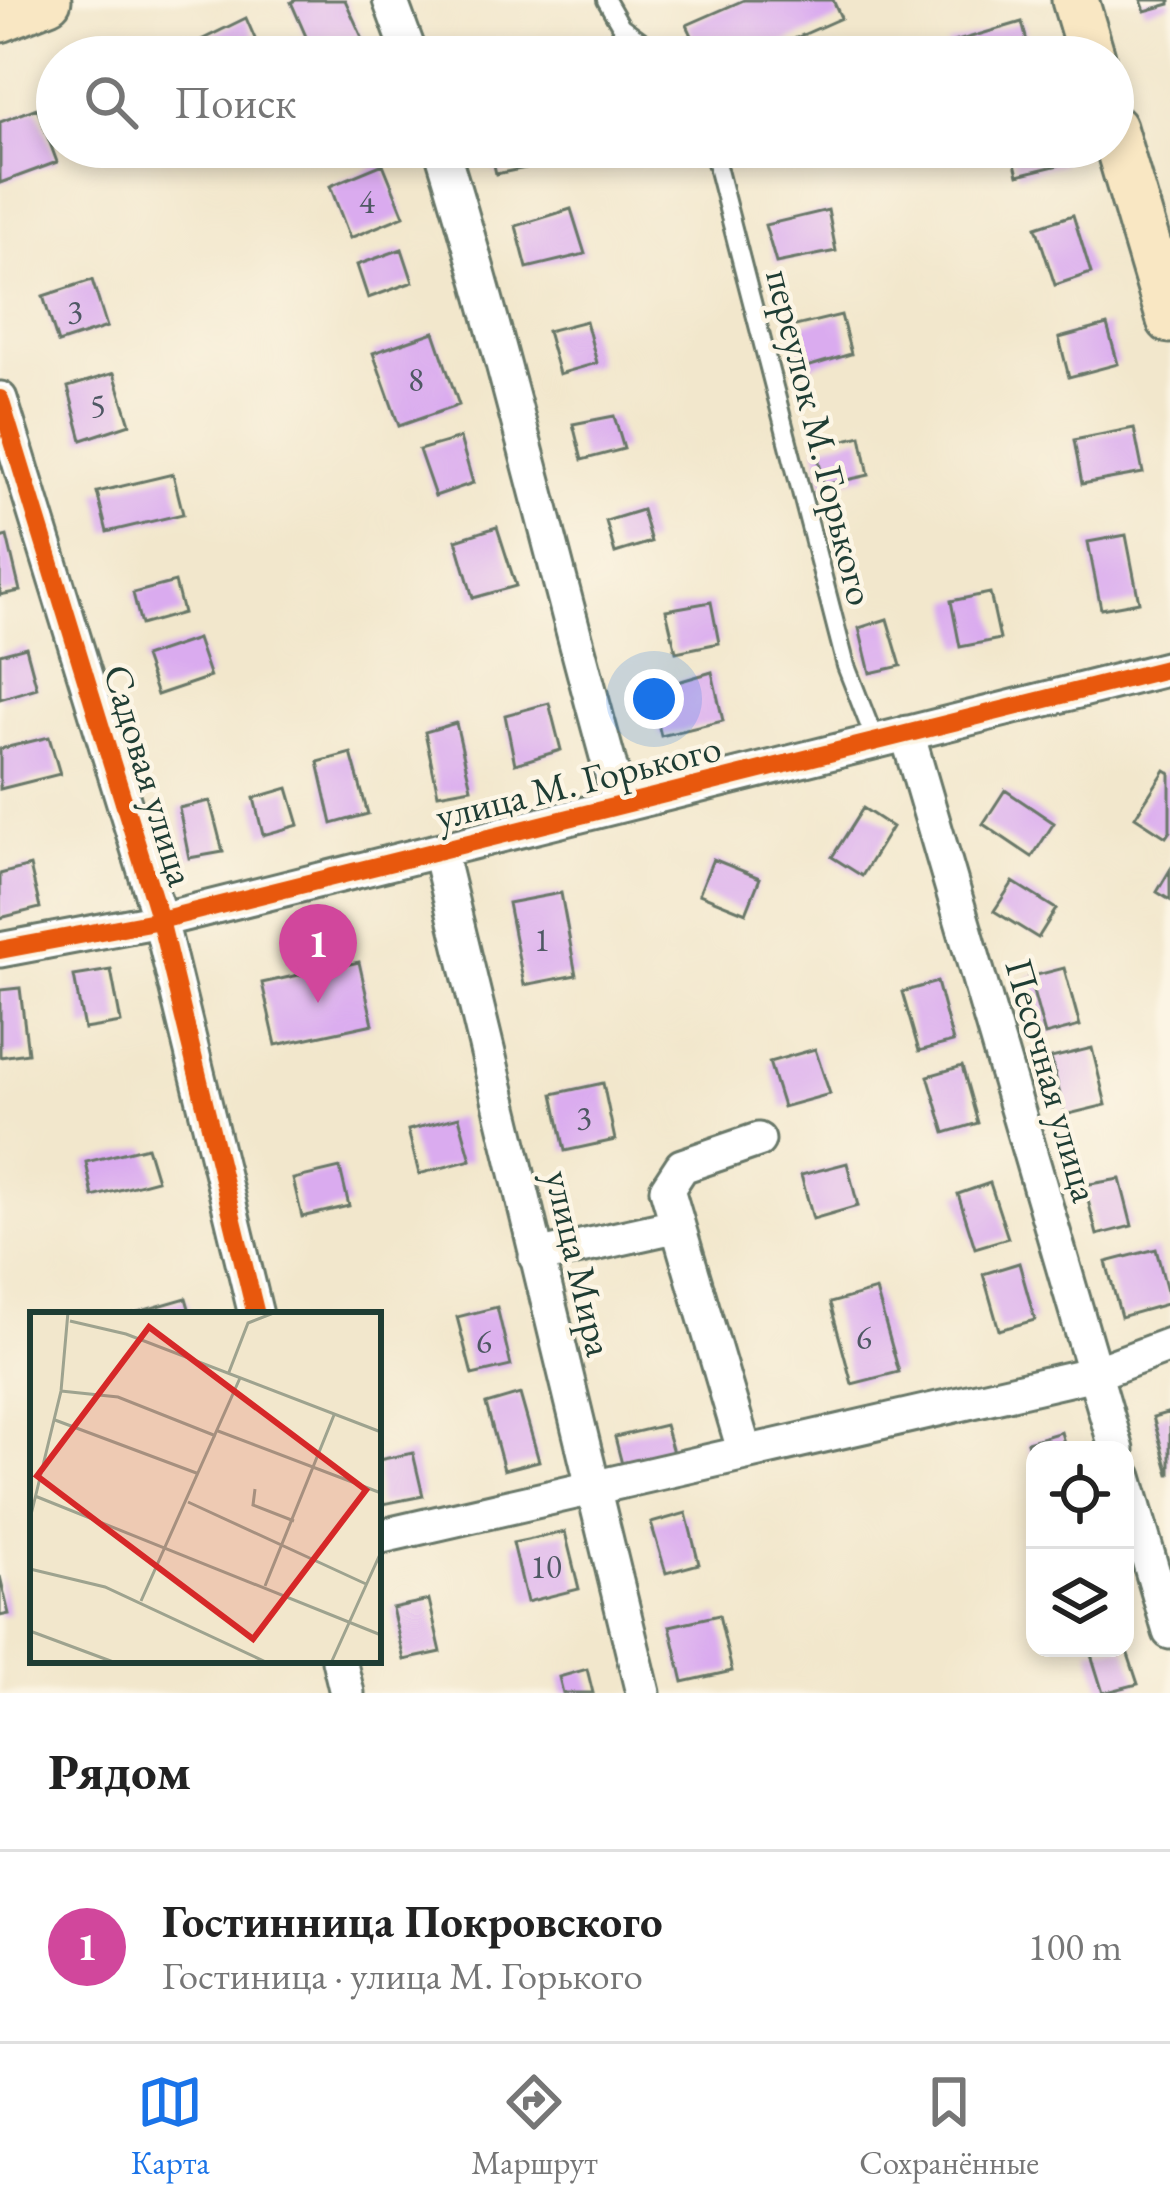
<!DOCTYPE html>
<html lang="ru">
<meta charset="utf-8">
<style>
body{margin:0;font-family:"EB Garamond",serif;background:#f6f6f6;color:#222}
.controls{position:absolute;right:36px;bottom:36px;display:grid;overflow:hidden;border-radius:24px;box-shadow:0 6px 18px #0003}
.controls button{width:108px;height:108px;display:grid;place-items:center;padding:0;border:0;border-bottom:3px solid #e0e0e0;background:#fff;color:#222;font:60px sans-serif}
.you{position:absolute;left:654px;top:699px;width:42px;height:42px;margin:-30px;border:9px solid #fff;border-radius:50%;background:#1a73e8;box-shadow:0 0 0 18px #1a73e833}
.badge{display:grid;place-items:center;width:78px;height:78px;border-radius:50%;background:#1a73e8;color:#fff;font-size:39px;font-weight:700}
.pin{position:absolute;translate:-50% -99px;filter:drop-shadow(0 3px 6px #0008)}
.pin::after{content:'';position:absolute;top:63px;width:42px;height:36px;background:inherit;clip-path:polygon(0 0,100% 0,50% 100%)}
.list{margin:0;padding:0;list-style:none}
h2{display:flex;justify-content:space-between;align-items:center;height:156px;margin:0;padding:0 48px;font-size:51px}
h2 small{font-size:39px;font-weight:400;color:#767676}
.list li{display:grid;grid-template-columns:78px 1fr auto;gap:36px;align-items:center;box-sizing:border-box;height:192px;padding:0 48px;border-top:3px solid #e0e0e0}
.list b{display:block;font-size:45px;white-space:nowrap}
.list p{margin:0;font-size:39px;white-space:nowrap;color:#767676}
.list em{font-size:39px;font-style:normal;color:#767676}
.icon{flex:none;width:66px;height:66px;fill:none;stroke:currentColor;stroke-width:2;stroke-linecap:round;stroke-linejoin:round}
.map{position:relative;flex:none;width:1170px;height:1693px;overflow:hidden}
.search{position:absolute;background:#fff;box-shadow:0 6px 18px #0003;left:36px;right:36px;top:36px;height:132px;display:flex;align-items:center;gap:30px;box-sizing:border-box;padding:0 42px;border-radius:66px;color:#767676;font-size:45px}
.sheet{height:348px;background:#fff}
nav{display:flex;justify-content:space-around;align-items:center;box-sizing:border-box;height:168px;border-top:3px solid #e0e0e0;background:#fff;font-size:33px;color:#767676}
nav a{display:grid;justify-items:center;gap:6px}
nav .on{color:#1a73e8}
.map>svg:first-child{display:block}
</style>
<div class="map">
<svg width="1170" height="1693" viewBox="0 0 1170 1693">
<rect width="100%" height="100%" fill="#fcf5e5"/>
<filter id="ink" filterUnits="userSpaceOnUse"><feTurbulence type="fractalNoise" baseFrequency=".00833" numOctaves="2"/><feDisplacementMap in="SourceGraphic" scale="24" xChannelSelector="R" yChannelSelector="G"/><feConvolveMatrix kernelMatrix="1 2 1 2 8 2 1 2 1" color-interpolation-filters="sRGB"/></filter>
<filter id="wash" filterUnits="userSpaceOnUse"><feTurbulence type="fractalNoise" baseFrequency=".004" numOctaves="4" result="noise"/><feDisplacementMap in="SourceGraphic" scale="48" xChannelSelector="R" yChannelSelector="G"/><feGaussianBlur stdDeviation="2.7" result="paint"/><feColorMatrix in="noise" values="0 0 0 0 0 0 0 0 0 0 0 0 0 0 0 0 0 1.4 0 .05"/><feComposite in="paint" operator="in"/></filter>
<g filter="url(#wash)">
<rect width="100%" height="100%" fill="#f2e7cc"/>
<g id="blocks">
<path fill="#daabef" d="M296 0H345L371 57H315L291 2Z
M744 0H833L841 18 753 57H702L687 25Z
M1141 0H1170V4L1145 11Z
M246 18 263 57H197L191 45Z
M1022 22 1031 57H950L947 44Z
M37 108 57 162 0 183V122Z
M490 147H557L560 161 496 174Z
M1011 147H1056L1063 164 1018 175Z
M383 164 404 216 350 238 330 186Z
M571 209 585 254 527 268 516 226Z
M828 210 836 251 776 263 765 225Z
M1073 215 1091 273 1055 285 1036 227Z
M402 249 413 282 368 298 357 265Z
M92 280 107 327 58 343 43 296Z
M841 315 851 354 800 369 791 327Z
M586 321 597 363 559 374 547 331Z
M1107 325 1118 364 1069 377 1059 338Z
M434 332 459 405 399 426 373 353Z
M114 373 130 424 82 440 68 387Z
M614 416 624 449 582 460 573 424Z
M1134 428 1143 473 1082 484 1074 440Z
M861 436 869 475 824 485 816 447Z
M460 438 473 483 435 496 419 450Z
M173 474 183 514 107 532 97 492Z
M642 510 651 542 615 553 606 521Z
M497 527 516 586 473 598 456 540Z
M1126 535 1139 602 1101 609 1088 542Z
M7 536 20 591 0 595V538Z
M175 582 183 613 141 625 133 593Z
M990 593 1000 639 960 647 951 601Z
M711 602 719 643 676 652 666 610Z
M887 619 901 666 870 673 859 628Z
M197 639 210 677 157 695 144 657Z
M26 647 37 688 0 699V654Z
M712 672 723 721 661 736 650 690Z
M549 703 561 750 515 764 505 715Z
M456 723 471 788 438 794 425 732Z
M49 737 60 774 0 789V749Z
M351 753 368 814 332 824 318 762Z
M1165 770 1170 773V831L1166 837 1135 817Z
M288 788 299 825 263 835 254 798Z
M1005 790 1054 823 1032 857 983 824Z
M210 801 223 852 189 858 179 808Z
M863 808 892 827 862 876 832 857Z
M713 859 760 878 746 913 699 894Z
M30 866 40 908 0 918V874Z
M1170 870V900L1157 892Z
M1013 882 1056 909 1038 938 994 911Z
M561 893 576 975 524 985 508 903Z
M359 962 373 1024 276 1045 262 983Z
M1064 968 1080 1026 1045 1035 1029 977Z
M111 970 121 1023 84 1029 74 976Z
M937 982 953 1042 919 1051 902 992Z
M20 988 28 1053 0 1057V990Z
M1092 1048 1106 1105 1065 1115 1051 1058Z
M815 1049 830 1094 783 1107 769 1062Z
M962 1066 978 1123 945 1133 928 1076Z
M603 1083 615 1140 565 1151 553 1094Z
M459 1117 471 1160 419 1174 408 1130Z
M147 1147 157 1180 93 1197 86 1162Z
M847 1163 858 1206 813 1219 801 1175Z
M340 1168 349 1206 302 1217 293 1179Z
M1120 1179 1132 1226 1097 1235 1084 1185Z
M990 1183 1008 1238 975 1248 958 1194Z
M1156 1249 1170 1303 1121 1317 1106 1262Z
M1019 1263 1035 1320 999 1330 983 1274Z
M876 1290 899 1372 852 1384 830 1303Z
M186 1298 191 1315H131V1314Z
M497 1307 511 1366 472 1375 457 1317Z
M520 1394 539 1461 504 1470 486 1404Z
M1170 1412V1474H1169L1153 1417Z
M665 1425 674 1456 623 1468 615 1437Z
M1061 1432 1066 1450H1035L1034 1464 1027 1442Z
M413 1453 423 1496 378 1505V1460Z
M686 1513 699 1564 666 1573 651 1523Z
M565 1532 579 1589 527 1602 513 1543Z
M0 1576 9 1614 0 1616Z
M429 1600 441 1652 404 1660 392 1608Z
M719 1615 732 1671 683 1682 670 1626Z
M1089 1648H1126L1138 1684 1103 1693Z
M587 1669 593 1693H563L559 1677Z"/>
</g>
</g>
<g filter="url(#ink)">
<use href="#blocks" fill-opacity="0" stroke="#697869" stroke-width="3"/>
<g fill="none" stroke-linecap="round" stroke-linejoin="round">
<g stroke="#697869" stroke-width="22">
<path id="lane" d="M606 0 621 26 663 57
M712 147 846 666 875 740"/>
</g>
<g stroke="#697869" stroke-width="39">
<path id="street" d="M390 0 411 57
M441 147C508 364 558 585 620 803
M0 399 160 920 256 1315
M907 733 1117 1450
M439 851 643 1693
M0 950 160 920 1170 668
M536 1257 675 1226
M745 1453 667 1189 682 1166 758 1140
M1125 1477 1170 1632
M378 1537 1095 1373 1170 1345
M339 1660 347 1693"/>
</g>
<g stroke="#697869" stroke-width="51">
<path id="secondary" d="M1075 0 1092 57
M0 19 48 0
M1113 128 1170 320"/>
</g>
<use href="#lane" stroke="#fff" stroke-width="16"/>
<use href="#street" stroke="#fff" stroke-width="33"/>
<use href="#secondary" stroke="#f9e7c3" stroke-width="45"/>
<g stroke="#fcf5e5" stroke-width="26">
<path id="cycleway" d="M0 399 160 920 256 1315
M0 950 160 920 1170 668"/>
</g>
<use href="#cycleway" stroke="#e8590c" stroke-width="18"/>
</g>
</g>
<g text-anchor="middle" stroke-width="9" stroke-linejoin="round" paint-order="stroke">
<g font-size="33" fill="#4e5863">
<text x="367" y="213">4</text>
<text x="75" y="323">3</text>
<text x="416" y="391">8</text>
<text x="98" y="417">5</text>
<text x="542" y="951">1</text>
<text x="584" y="1129">3</text>
<text x="864" y="1349">6</text>
<text x="484" y="1353">6</text>
<text x="546" y="1578">10</text>
</g>
<g font-size="39" fill="#1f3d34" stroke="#fcf5e5">
<text transform="translate(821 437) rotate(76)" y="14">переулок М. Горького</text>
<text transform="translate(150 775) rotate(73)" y="14">Садовая улица</text>
<text transform="translate(578 781) rotate(-14)" y="14">улица М. Горького</text>
<text transform="translate(1053 1080) rotate(74)" y="14">Песочная улица</text>
<text transform="translate(580 1263) rotate(77)" y="14">улица Мира</text>
</g>
</g>
<g transform="translate(30 1312)">
<rect width="351" height="351" fill="#f2e7cc"/>
<path fill="none" stroke="#9ea38f" stroke-width="3" d="M40 9 96 22 351 120M199 60 218 11 246 0M31 79 88 85 186 124M25 108 169 162M188 119 351 181M225 177 223 193 264 209M5 184 351 323M158 190 336 272M0 207 31 79 38 0M0 257 75 275 238 351M235 274 304 103M111 289 210 66M0 319 86 351M301 351 351 240"/>
<path fill="#d62828" fill-opacity="0.15" stroke="#d62828" stroke-width="6" d="M119 15 336 178 223 327 7 164Z"/>
<rect width="351" height="351" fill="none" stroke="#1f3d34" stroke-width="6"/>
</g>
</svg>
<div class="controls">
<button><svg class="icon" aria-label="locate" viewBox="0 0 24 24"><circle cx="12" cy="12" r="6"/><path d="M12 2v4M12 18v4M2 12h4M18 12h4"/></svg></button>
<button><svg class="icon" aria-label="layers" viewBox="0 0 24 24"><path d="M12 4l9 5-9 5-9-5zM3 14l9 5 9-5"/></svg></button>
</div>
<div class="you"></div>
<div class="pin badge" style="left:318px;top:1003px;background:#d1479c">1</div>
<div class="search"><svg class="icon" aria-label="search" viewBox="0 0 24 24"><circle cx="10" cy="10" r="6"/><path d="M15 15l6 6"/></svg>Поиск</div>
</div>
<section class="sheet">
<h2>Рядом<small></small></h2>
<ul class="list">
<li><span class="badge" style="background:#d1479c">1</span><div><b>Гостинница Покровского</b><p>Гостиница · улица М. Горького</p></div><em>100 m</em></li>
</ul>
</section>
<nav>
<a class="on"><svg class="icon" aria-label="map" viewBox="0 0 24 24"><path d="M3 6l6-2 6 2 6-2v14l-6 2-6-2-6 2zM9 4v14M15 6v14"/></svg>Карта</a>
<a><svg class="icon" aria-label="directions" viewBox="0 0 24 24"><path d="M12 3l9 9-9 9-9-9zM9 14v-3h6M13 9l2 2-2 2"/></svg>Маршрут</a>
<a><svg class="icon" aria-label="saved" viewBox="0 0 24 24"><path d="M7 4h10v16l-5-4-5 4z"/></svg>Сохранённые</a>
</nav>
